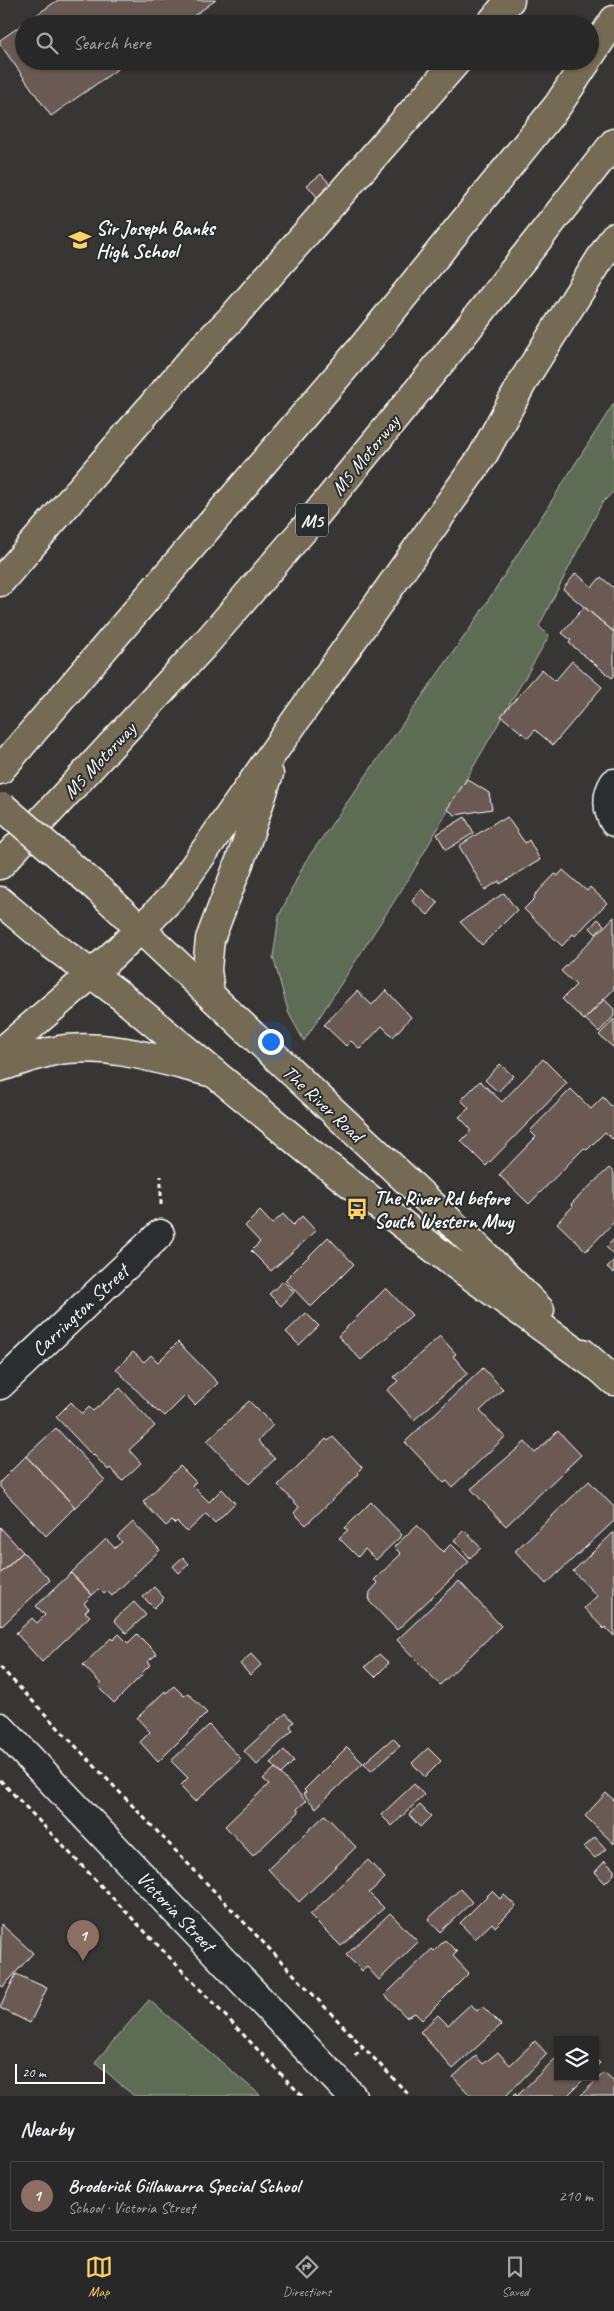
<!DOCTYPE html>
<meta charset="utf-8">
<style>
body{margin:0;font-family:Caveat,sans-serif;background:#313030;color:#f1f3f6}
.controls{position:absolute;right:15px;bottom:15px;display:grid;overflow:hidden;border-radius:0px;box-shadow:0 1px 4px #0004}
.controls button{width:45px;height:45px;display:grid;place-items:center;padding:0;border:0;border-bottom:1px solid #454445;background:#292828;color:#f1f3f6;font:25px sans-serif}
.scale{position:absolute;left:15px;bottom:12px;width:90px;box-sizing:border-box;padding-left:5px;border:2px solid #fff;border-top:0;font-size:14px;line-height:18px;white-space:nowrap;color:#fff;-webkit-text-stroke:4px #2a2d2e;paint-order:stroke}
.you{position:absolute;left:270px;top:1041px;width:18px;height:18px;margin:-12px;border:4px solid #fff;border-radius:50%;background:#1a73e8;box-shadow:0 0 0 8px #1a73e833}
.badge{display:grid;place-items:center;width:32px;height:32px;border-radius:50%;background:#ffd166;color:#fff;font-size:16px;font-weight:700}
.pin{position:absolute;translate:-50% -41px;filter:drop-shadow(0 1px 2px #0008)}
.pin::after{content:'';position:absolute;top:26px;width:18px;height:15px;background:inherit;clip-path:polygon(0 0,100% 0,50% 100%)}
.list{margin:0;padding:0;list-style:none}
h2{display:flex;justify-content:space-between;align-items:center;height:65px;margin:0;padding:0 20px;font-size:21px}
h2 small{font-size:16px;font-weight:400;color:#a5a6a8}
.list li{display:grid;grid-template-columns:32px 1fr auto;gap:15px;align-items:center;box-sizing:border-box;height:70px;margin:0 10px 10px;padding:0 10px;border:1px solid #454445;border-radius:0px}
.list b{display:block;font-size:19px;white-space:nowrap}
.list p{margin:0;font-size:16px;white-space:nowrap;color:#a5a6a8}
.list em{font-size:16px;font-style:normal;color:#a5a6a8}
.icon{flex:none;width:28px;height:28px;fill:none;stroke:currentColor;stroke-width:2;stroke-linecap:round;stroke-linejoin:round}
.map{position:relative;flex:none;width:614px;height:2096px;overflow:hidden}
.search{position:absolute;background:#292828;box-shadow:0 1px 4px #0004;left:15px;right:15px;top:15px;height:55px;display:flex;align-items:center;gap:12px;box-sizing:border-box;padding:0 18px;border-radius:28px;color:#a5a6a8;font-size:19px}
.sheet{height:145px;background:#292828}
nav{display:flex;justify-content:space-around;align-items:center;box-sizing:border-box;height:70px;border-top:1px solid #454445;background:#292828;font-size:14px;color:#a5a6a8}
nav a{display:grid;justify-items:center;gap:2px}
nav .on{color:#ffd166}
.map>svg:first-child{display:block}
</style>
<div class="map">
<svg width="614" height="2096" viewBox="0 0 614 2096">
<rect width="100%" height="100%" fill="#373635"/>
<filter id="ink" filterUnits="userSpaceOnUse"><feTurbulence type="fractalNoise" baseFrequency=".02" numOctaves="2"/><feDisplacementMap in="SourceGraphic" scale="10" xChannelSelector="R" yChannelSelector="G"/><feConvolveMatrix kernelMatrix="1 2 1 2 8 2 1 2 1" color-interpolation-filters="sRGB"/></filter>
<g filter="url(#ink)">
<path fill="#5e6c54" stroke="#aeb6aa" d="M614 403V491L602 503 539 626 549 636 408 880 304 1041 289 1014 273 957 279 916 305 862 473 624Z
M149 2000 260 2095 259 2096H134L95 2062Z"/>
<path fill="#6a5a52" stroke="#fff" d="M58 0H216L182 24H24V61H129L51 116 0 44V40Z
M321 174 331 185 317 197 307 185Z
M576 573 592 587 601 577 614 588V632L563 589Z
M584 607 614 632V676L612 678 569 643 571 640 562 633Z
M572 661 602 687 553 745 535 730 528 738 501 716 542 669 555 681Z
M467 779 489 793 492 809 455 815 447 809Z
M465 817 474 833 446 850 437 834Z
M507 817 525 843 529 840 540 860 500 884 499 881 485 890 459 846 499 820 501 821Z
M563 870 587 891 590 887 607 903 575 936 573 934 562 946 524 909 535 898 534 896 555 874 558 876Z
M421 889 438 903 428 915 412 901Z
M504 893 517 910 482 945 460 922Z
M614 917V989L584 1020 562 999 576 985 561 971Z
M598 919 604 925 596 934 590 928Z
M386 990 411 1017 393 1037 382 1026 360 1049 351 1041 346 1046 324 1025 357 991 372 1005Z
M604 999 614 1009V1016L599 1032 585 1019Z
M614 1019V1048L599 1035Z
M543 1059 567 1083 486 1166 461 1141 470 1132V1128L459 1117 469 1108 461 1100 480 1081 502 1102Z
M500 1064 513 1076 498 1092 485 1080Z
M571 1089 591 1109 603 1097 611 1106 614 1103V1136L612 1139 605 1132 587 1150 584 1148 529 1204 499 1175 536 1137 530 1131Z
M609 1168 614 1173V1222L586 1251 557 1223 573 1206 571 1204Z
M260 1211 272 1224 283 1214 293 1225 302 1216 316 1231 271 1271 251 1251 260 1242 245 1226Z
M328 1237 354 1264 311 1307 285 1280Z
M614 1239V1255L606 1247Z
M614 1260V1273L607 1267Z
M283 1281 294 1292 281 1306 269 1294Z
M386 1288 412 1315 361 1360 338 1336Z
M306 1313 319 1326 299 1345 286 1332Z
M440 1336 456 1354 453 1356 468 1373 414 1420 387 1390 398 1381 394 1377Z
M178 1342 218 1383 195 1405 186 1395 165 1416 159 1411 158 1412 116 1369 133 1352 144 1362 151 1355 158 1362Z
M483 1368 503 1389 480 1411 505 1437 452 1487 447 1481 444 1483 405 1442Z
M120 1388 155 1426 129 1450 141 1463 122 1481 110 1468 108 1470 94 1455 93 1456 56 1417 71 1402 82 1414 89 1407 93 1411Z
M249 1401 273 1425 258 1441 275 1459 249 1484 207 1441Z
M56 1428 105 1480 75 1507 26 1456Z
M558 1431 581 1455 506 1526 471 1489 525 1442 535 1453Z
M333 1437 362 1467 358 1472 359 1474 306 1525 294 1513 299 1507 278 1485 326 1439 328 1441Z
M26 1456 75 1507 46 1536 0 1487V1482Z
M180 1466 196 1482 192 1485 209 1502 222 1489 235 1503 215 1523 206 1514 187 1532 177 1522 175 1524 172 1521 166 1526 143 1502Z
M589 1481 614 1507V1521L546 1584 515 1551Z
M371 1502 402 1535 376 1560 365 1549 358 1557 339 1538 348 1530 345 1528Z
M133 1522 160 1550 112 1596 107 1591 104 1594 99 1589 92 1595 71 1573 106 1539 115 1548 122 1542 117 1537Z
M417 1525 443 1552 451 1544 469 1562 397 1630 369 1601 370 1592 378 1583 374 1580 401 1554 394 1547Z
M0 1527 23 1552 0 1574Z
M464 1530 481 1548 470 1558 454 1540Z
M613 1533H614V1636L605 1627 604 1629 584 1608 597 1596 573 1571Z
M23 1552 50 1580 2 1626 0 1624V1574Z
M183 1557 189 1564 179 1573 173 1566Z
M71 1573 92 1595 84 1603 89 1608 85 1612 90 1616 42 1662 16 1633 32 1618 37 1623 45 1615 36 1606Z
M459 1581 501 1626 440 1685 397 1640Z
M154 1587 164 1598 154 1608 143 1597Z
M134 1602 146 1615 126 1633 114 1620Z
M119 1634 128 1643 137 1634 157 1654 147 1662 150 1665 143 1672 144 1673 114 1703 98 1687 101 1684 83 1665 111 1638 113 1640Z
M251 1654 261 1665 250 1675 240 1664Z
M379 1654 389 1663 375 1677 365 1667Z
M174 1686 184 1696 188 1693 207 1713 158 1762 140 1742 150 1732 137 1718 165 1691 166 1693Z
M286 1713 294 1722 290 1726 293 1730 257 1765 244 1751Z
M209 1725 241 1759 195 1802 180 1786 188 1778 171 1761Z
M393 1738 400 1746 371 1771 364 1763Z
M347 1747 363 1763 316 1808 303 1794 306 1792 304 1790Z
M428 1748 441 1761 425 1777 412 1763Z
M284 1750 294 1761 281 1774 271 1763Z
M275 1768 306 1801 297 1809 299 1812 253 1856 225 1826 269 1784 263 1779Z
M414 1784 424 1795 392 1826 381 1815Z
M606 1793 614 1800V1844L585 1816Z
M420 1805 431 1816 420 1827 409 1815Z
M325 1815 356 1847 299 1902 268 1869Z
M595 1837 606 1849 595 1858 584 1847Z
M368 1860 385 1878 369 1893 384 1908 341 1946 310 1915Z
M605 1861 614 1870V1874L605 1883 595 1872Z
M460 1889 472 1902 440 1932 428 1919Z
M492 1891 500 1899 504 1895 516 1906 495 1927 492 1923 475 1939 460 1923Z
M390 1913 418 1942 379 1980 367 1967 362 1971 346 1955Z
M1 1924 33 1953 3 1987 0 1985Z
M445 1940 457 1952 453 1956 469 1973 422 2020 415 2013 406 2017 385 1995 432 1949 434 1951Z
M16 1974 47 1988 30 2023 0 2008Z
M471 2004 477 2011 482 2006 501 2025 453 2069 420 2032 438 2015 448 2025Z
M535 2041 547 2054 506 2096H471L453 2077 476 2056 483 2064 498 2052 510 2065Z
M558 2056V2077H586L567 2096H513L515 2093 517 2096Z
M595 2058 600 2063 595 2068Z
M604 2073 614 2082V2096H580Z"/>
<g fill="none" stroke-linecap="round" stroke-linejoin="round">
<g stroke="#fff" stroke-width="31">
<path id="minor" d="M614 783C606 795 607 810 614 822
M0 1385 160 1234
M0 1727 352 2096"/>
</g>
<g stroke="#fff" stroke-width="31">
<path id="major" d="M98 889 476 1246 540 1310
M0 901 51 944 121 996 307 1150 450 1261 596 1366
M583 1353 614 1381"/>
</g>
<g stroke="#fff" stroke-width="31">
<path id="highway" d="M490 24 510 0
M590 56 614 20
M0 582 202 348 231 319 457 61
M0 770 365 344 558 105 587 61
M0 865 206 643 311 521 458 341 614 143
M210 994 207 969 210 939 244 850 269 774
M0 1053 93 973 142 928 174 895 279 744 482 457 525 378 614 237
M0 1067C22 1061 44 1051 67 1049 116 1044 166 1062 214 1073"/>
</g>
<path stroke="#fff" stroke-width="3" stroke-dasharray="5 4" stroke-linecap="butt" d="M161 1205V1176
M0 1667 410 2096
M0 1780 302 2096
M355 2056 363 2047"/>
<use href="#minor" stroke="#2a2d2e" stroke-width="28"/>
<use href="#major" stroke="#746b52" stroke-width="28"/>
<use href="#highway" stroke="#746b52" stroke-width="28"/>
<g stroke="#fff" stroke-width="31" stroke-linecap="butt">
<path id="major-bridge" d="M3 807 98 889"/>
</g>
<use href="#major-bridge" stroke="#746b52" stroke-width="28"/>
</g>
</g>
<defs>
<g id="school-bare" transform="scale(1.725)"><path d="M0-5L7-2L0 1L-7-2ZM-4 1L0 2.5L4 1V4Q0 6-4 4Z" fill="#ffd166" stroke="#2a2d2e" stroke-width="2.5" paint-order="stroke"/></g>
<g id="bus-bare" transform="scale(1.725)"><path d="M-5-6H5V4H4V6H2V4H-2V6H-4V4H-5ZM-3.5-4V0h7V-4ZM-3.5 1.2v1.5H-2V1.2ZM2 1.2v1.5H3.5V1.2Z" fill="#ffd166" stroke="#2a2d2e" stroke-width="2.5" paint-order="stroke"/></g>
</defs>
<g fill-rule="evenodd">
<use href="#school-bare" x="80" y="240"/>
<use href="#bus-bare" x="357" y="1209"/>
</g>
<g text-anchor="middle" stroke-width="4" stroke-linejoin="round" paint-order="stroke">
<rect fill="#2a2d2e" stroke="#bfc0c0" stroke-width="1" x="296" y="503.5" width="32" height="33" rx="4"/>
<g font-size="19" font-weight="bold" fill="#fff">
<text x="312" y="527">M5</text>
</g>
<g font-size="20" font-weight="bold" fill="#fff" stroke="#2a2d2e" text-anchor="start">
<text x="96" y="235">Sir Joseph Banks<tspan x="96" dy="23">High School</tspan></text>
<text x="374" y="1205">The River Rd before<tspan x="374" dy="23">South Western Mwy</tspan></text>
</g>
<g font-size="20" fill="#fff" stroke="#2a2d2e">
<text transform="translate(365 455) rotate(-51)" y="7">M5 Motorway</text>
<text transform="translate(99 760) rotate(-47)" y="7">M5 Motorway</text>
<text transform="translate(323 1103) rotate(43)" y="7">The River Road</text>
<text transform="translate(80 1310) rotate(-43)" y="7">Carrington Street</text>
<text transform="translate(176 1911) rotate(46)" y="7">Victoria Street</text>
</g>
</g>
</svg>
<div class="controls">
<button><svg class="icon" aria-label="layers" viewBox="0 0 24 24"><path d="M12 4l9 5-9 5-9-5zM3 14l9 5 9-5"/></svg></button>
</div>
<div class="scale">20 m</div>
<div class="you"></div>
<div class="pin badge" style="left:83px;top:1961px;background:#8d6e63">1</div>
<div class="search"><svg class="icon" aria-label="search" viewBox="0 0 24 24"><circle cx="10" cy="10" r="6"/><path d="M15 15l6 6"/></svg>Search here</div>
</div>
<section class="sheet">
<h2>Nearby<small></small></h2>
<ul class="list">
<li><span class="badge" style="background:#8d6e63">1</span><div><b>Broderick Gillawarra Special School</b><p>School · Victoria Street</p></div><em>210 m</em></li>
</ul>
</section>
<nav>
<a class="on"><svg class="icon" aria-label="map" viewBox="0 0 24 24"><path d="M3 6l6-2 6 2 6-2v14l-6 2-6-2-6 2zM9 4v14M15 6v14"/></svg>Map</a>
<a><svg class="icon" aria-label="directions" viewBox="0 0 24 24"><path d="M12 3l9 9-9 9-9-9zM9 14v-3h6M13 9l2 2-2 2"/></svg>Directions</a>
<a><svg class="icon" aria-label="saved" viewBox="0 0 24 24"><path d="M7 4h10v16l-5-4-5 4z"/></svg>Saved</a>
</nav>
